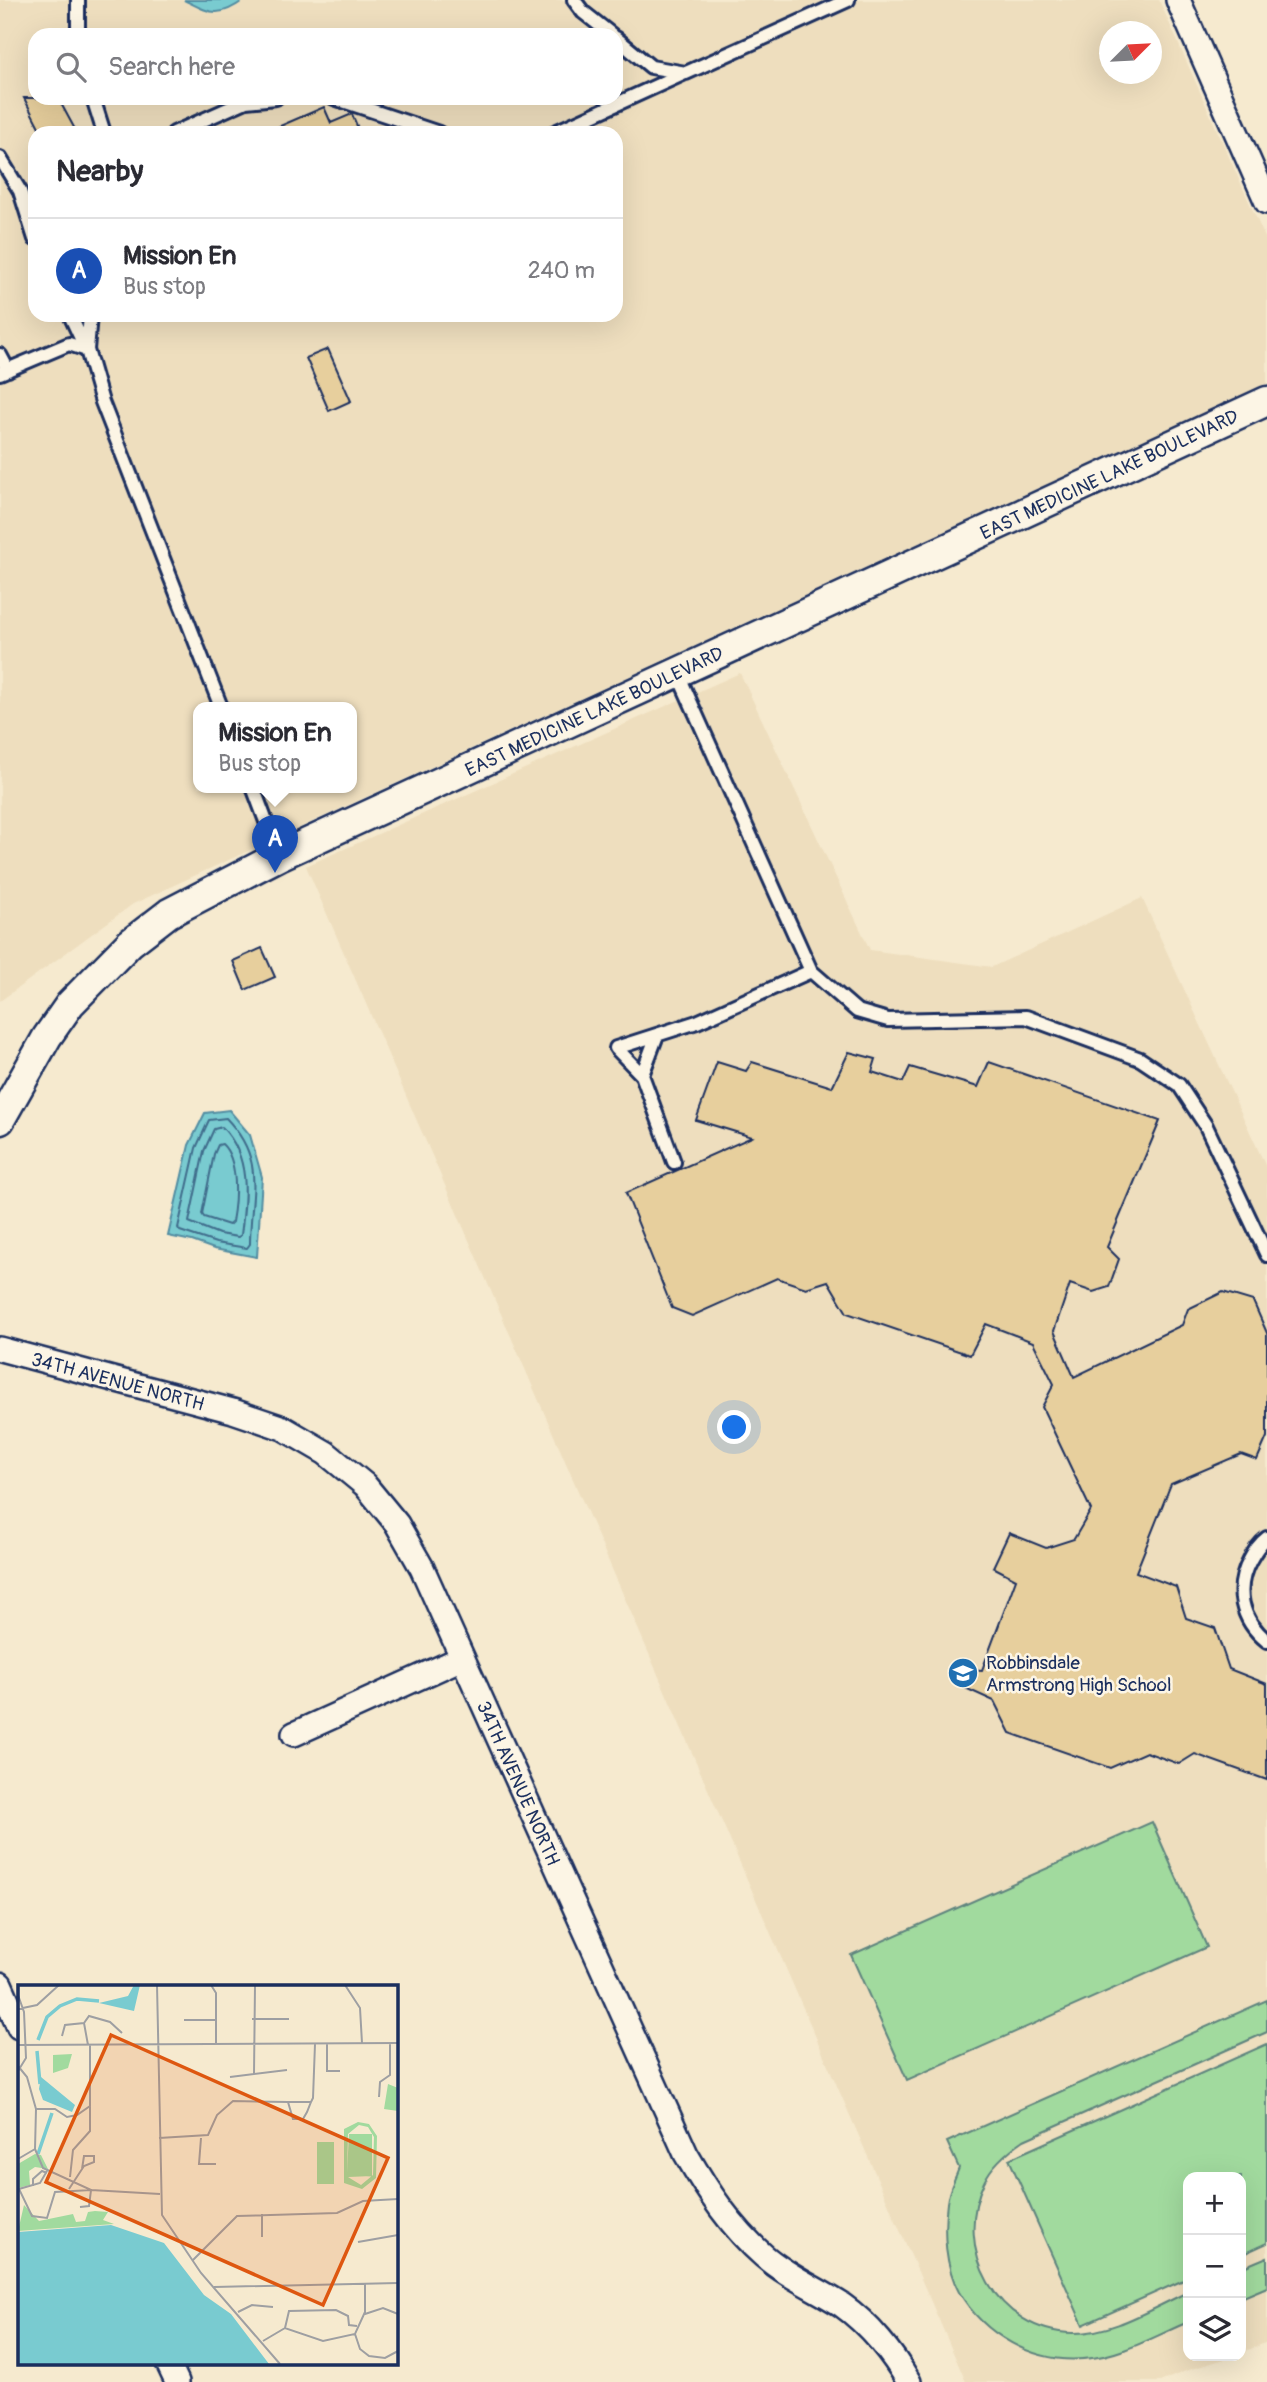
<!DOCTYPE html>
<meta charset="utf-8">
<style>
body{margin:0;font-family:Pangolin,sans-serif;background:#f2f2f3;color:#2b2b33}
.controls{position:absolute;right:21px;bottom:21px;display:grid;overflow:hidden;border-radius:14px;box-shadow:0 7px 28px #0002}
.controls button{width:63px;height:63px;display:grid;place-items:center;padding:0;border:0;border-bottom:2px solid #e1e1e2;background:#fff;color:#2b2b33;font:35px sans-serif}
.compass{position:absolute;left:1099px;top:21px;width:63px;height:63px;border-radius:50%;background:#fff;box-shadow:0 7px 28px #0002;rotate:66deg}
.you{position:absolute;left:735px;top:1428px;width:24px;height:24px;margin:-18px;border:5px solid #fff;border-radius:50%;background:#1a73e8;box-shadow:0 0 0 10px #1a73e833}
.badge{display:grid;place-items:center;width:46px;height:46px;border-radius:50%;background:#0b8043;color:#fff;font-size:23px;font-weight:700}
.pin{position:absolute;translate:-50% -58px;filter:drop-shadow(0 2px 4px #0008)}
.pin::after{content:'';position:absolute;top:37px;width:24px;height:21px;background:inherit;clip-path:polygon(0 0,100% 0,50% 100%)}
.popup{position:absolute;left:193px;top:702px;width:164px;height:91px;box-sizing:border-box;display:grid;place-content:center;border-radius:14px;background:#fff;filter:drop-shadow(0 2px 5px #0005);font-size:23px;white-space:nowrap;color:#7c7c81}
.popup b{font-size:26px;color:#2b2b33}
.popup::after{content:'';position:absolute;left:50%;top:100%;margin-left:-14px;border:14px solid transparent;border-top-color:#fff}
.list{margin:0;padding:0;list-style:none}
h2{display:flex;justify-content:space-between;align-items:center;height:91px;margin:0;padding:0 28px;font-size:30px}
h2 small{font-size:23px;font-weight:400;color:#7c7c81}
.list li{display:grid;grid-template-columns:46px 1fr auto;gap:21px;align-items:center;box-sizing:border-box;height:105px;padding:0 28px;border-top:2px solid #e1e1e2}
.list b{display:block;font-size:26px;white-space:nowrap}
.list p{margin:0;font-size:23px;white-space:nowrap;color:#7c7c81}
.list em{font-size:23px;font-style:normal;color:#7c7c81}
.icon{flex:none;width:38px;height:38px;fill:none;stroke:currentColor;stroke-width:2;stroke-linecap:round;stroke-linejoin:round}
.map{position:relative;flex:none;width:1267px;height:2382px;overflow:hidden}
.search{position:absolute;background:#fff;box-shadow:0 7px 28px #0002;left:28px;top:28px;width:595px;height:77px;display:flex;align-items:center;gap:18px;box-sizing:border-box;padding:0 24px;border-radius:21px;color:#7c7c81;font-size:26px}
.panel{position:absolute;background:#fff;box-shadow:0 7px 28px #0002;left:28px;top:126px;width:595px;height:196px;border-radius:21px}
.map>svg:first-child{display:block}
</style>
<div class="map">
<svg width="1267" height="2382" viewBox="0 0 1267 2382">
<rect width="100%" height="100%" fill="#f6eacf"/>
<filter id="ink" filterUnits="userSpaceOnUse"><feTurbulence type="fractalNoise" baseFrequency=".0143" numOctaves="2"/><feDisplacementMap in="SourceGraphic" scale="14" xChannelSelector="R" yChannelSelector="G"/><feConvolveMatrix kernelMatrix="1 2 1 2 8 2 1 2 1" color-interpolation-filters="sRGB"/></filter>
<g filter="url(#ink)">
<path fill="#eedebe" fill-rule="evenodd" d="M0 0H1159L1267 242V383L133 904 0 1001ZM1110 32H1152V74H1110ZM35 35H616V98H35ZM35 133H616V315H35ZM198 707H352V787H198Z
M740 673 870 950 992 967 1142 898 1267 1169V2342L1241 2353V2177H1188V2356H1235L1188 2370 1160 2382H966L306 866Z"/>
<path fill="#a1da9e" stroke="#5e847e" stroke-width="2" d="M1152 1822 1207 1947 907 2080 851 1955Z
M1267 2000V2032L1024 2140C1008 2151 992 2164 984 2182 952 2249 997 2332 1073 2333 1113 2334 1152 2308 1188 2292V2322C1155 2336 1120 2357 1083 2359 1033 2363 984 2335 959 2292 945 2266 943 2232 947 2203 948 2191 955 2179 959 2168L947 2142Z
M1267 2044V2243L1241 2255V2177H1188V2278L1083 2325 1009 2159Z
M1267 2257V2287L1241 2298V2268Z"/>
<path fill="#79cbd0" stroke="#538da2" stroke-width="2" d="M184 0H244C218 19 211 13 184 0Z
M229 1110 250 1135 262 1177 257 1257 214 1249 192 1241 168 1236 189 1145 205 1113Z"/>
<g fill="none" stroke-linecap="round" stroke-linejoin="round">
<path stroke="#416d8c" stroke-width="2" d="M226 1118C267 1161 250 1193 250 1244L247 1248 216 1243 180 1231 178 1228 196 1148 209 1120Z
M222 1127C251 1157 246 1196 241 1235L238 1237 219 1234 189 1222 204 1151 214 1129Z
M222 1144C239 1160 236 1200 232 1222L229 1225 204 1217 202 1214 214 1154 218 1145Z"/>
</g>
<path fill="#e7cf9d" stroke="#1b2f5e" stroke-width="2" d="M24 98H58L77 133H42Z
M324 107 331 123 352 114 360 133H264Z
M328 349 351 401 329 411 306 358Z
M262 948 275 977 245 990 233 961Z
M849 1052 876 1059 872 1072 903 1082 910 1067 978 1087 989 1062 1160 1121 1107 1247 1119 1259 1109 1287 1093 1292 1070 1284 1054 1331 1074 1377 1182 1325 1188 1309 1223 1292 1253 1301 1267 1333V1437L1257 1460 1241 1454 1171 1484 1136 1572 1176 1587 1186 1618 1215 1628 1229 1669 1267 1684V1780L1195 1754 1179 1764 1146 1752 1110 1768 1010 1733 994 1701 963 1687 970 1669 982 1670 1016 1579 993 1567 1009 1533 1046 1548 1074 1539 1091 1510 1042 1407 1054 1384 1033 1342 986 1324 970 1355 847 1313 828 1281 806 1288 777 1278 692 1316 672 1308 626 1193 752 1137 696 1120 717 1062 746 1071 752 1062 832 1087Z"/>
<g fill="none" stroke-linecap="round" stroke-linejoin="round">
<g stroke="#1b2f5e" stroke-width="18">
<path id="service" d="M78 0V35
M574 0 583 12 612 35
M616 38 651 67 686 73 848 0
M93 98 104 133
M334 98 439 133
M174 133 246 101 276 98
M553 133 685 73
M0 158 20 191 35 239
M70 315 86 349
M90 315 87 350 102 402 221 707
M0 355 8 370
M0 373 69 344 87 350
M677 672 811 971 857 1011 888 1020 1026 1017 1140 1059 1179 1085 1206 1126 1267 1255
M253 787 279 856
M642 1075 657 1035
M674 1162 642 1075 616 1048 697 1022 811 971
M1267 1538C1259 1544 1255 1551 1250 1560 1234 1589 1241 1620 1267 1641"/>
</g>
<g stroke="#1b2f5e" stroke-width="28">
<path id="minor" d="M1178 0 1267 202
M0 1349 233 1411 283 1428 326 1453 365 1485 397 1524 422 1568 686 2154C708 2192 731 2227 764 2256 787 2276 817 2289 842 2305 869 2324 893 2354 909 2382
M294 1734 462 1658
M0 1984 19 2027
M168 2363 177 2382"/>
</g>
<g stroke="#1b2f5e" stroke-width="33">
<path id="tertiary" d="M0 1120 47 1037 70 1004 130 943 169 913 279 856 1267 401"/>
</g>
<use href="#service" stroke="#fcf5e5" stroke-width="12"/>
<use href="#minor" stroke="#fcf5e5" stroke-width="23"/>
<use href="#tertiary" stroke="#fcf5e5" stroke-width="28"/>
</g>
</g>
<defs>
<g id="school-disc" transform="scale(1.575)"><circle r="9.5" fill="#1f6fb2" stroke="#fcf5e5"/><path d="M0-5L7-2L0 1L-7-2ZM-4 1L0 2.5L4 1V4Q0 6-4 4Z" fill="#fff"/></g>
</defs>
<g fill-rule="evenodd">
<use href="#school-disc" x="963" y="1673"/>
</g>
<g text-anchor="middle" stroke-width="5" stroke-linejoin="round" paint-order="stroke">
<g font-size="19" fill="#1b2f5e" stroke="#fcf5e5">
<text transform="translate(1109 474) rotate(-25)" y="7">EAST MEDICINE LAKE BOULEVARD</text>
<text transform="translate(594 711) rotate(-25)" y="7">EAST MEDICINE LAKE BOULEVARD</text>
<text transform="translate(118 1381) rotate(15)" y="7">34TH AVENUE NORTH</text>
<text transform="translate(519 1783) rotate(66)" y="7">34TH AVENUE NORTH</text>
</g>
<g font-size="19" fill="#1b2f5e" stroke="#fcf5e5" text-anchor="start">
<text x="986" y="1669">Robbinsdale<tspan x="986" dy="22">Armstrong High School</tspan></text>
</g>
</g>
<g transform="translate(18 1985)">
<rect width="380" height="380" fill="#f6eacf"/>
<path d="M54 69 50 83 35 88V70ZM370 99 380 103V126L366 124ZM340 137 351 139 359 151 358 193 344 204 326 198V144ZM341 140 350 142 356 152 355 190 343 200 330 192 354 191V149H331L329 188 330 149ZM299 157H316V199H299ZM17 169 23 170 30 184 17 182 11 186 12 200 0 203V179ZM6 220 21 236 55 229 58 237 67 236 70 227 77 226 90 227 85 235 96 239 0 246Z" fill="#a1da9e" fill-rule="evenodd"/>
<path d="M116 0H122L116 26 81 18 110 11ZM23 92 57 120 54 127 25 115 21 104ZM93 240 146 258 186 310 213 329 251 379H0V247Z" fill="#79cbd0"/>
<path fill="none" stroke="#79cbd0" stroke-width="3.5" d="M20 55 29 32 42 21 59 14 81 16M19 66 22 99M20 169 34 128"/>
<path fill="none" stroke="#9e9fa2" stroke-width="2" d="M139 0 144 230 183 288 262 379M193 0 198 8V60M327 0 342 23 344 58M0 10 6 27 8 73 0 86M0 24 19 20 41 0M234 34H271M166 35H198M66 38 70 60M44 51 47 40 66 38 71 31 92 37 104 48M309 59V86H322M0 60 380 58M0 81 9 92 18 124H37L49 132 59 130 72 121V60M236 89 237 0M212 92 269 85M361 112 362 97 372 90V58M293 117H270L275 134H285L289 127 293 117 295 113 297 59M141 153 190 150 199 130 215 116 270 117M183 153 181 179H198M17 164 25 183 73 205 142 209M0 174 17 164 18 124M29 186 22 198 1 204 14 231 29 233 37 207 73 205 71 221 62 222M52 192 55 165 72 146V121M15 201V194L24 186 29 188M51 204 66 181 76 177V171H66L64 184M244 229V252M340 257 380 250M174 276 219 231 319 228 345 216 380 214M196 302 380 298M220 327 234 320 255 322M347 329 365 323 380 329M267 343 271 326 318 325 330 331 331 340 339 341M337 349 342 364 351 371 367 373 380 366M245 356 267 343 305 356 337 349 347 327V299"/>
<path fill="#de5710" fill-opacity="0.15" stroke="#de5710" stroke-width="3.5" d="M93 50 370 173 305 320 28 197Z"/>
<rect width="380" height="380" fill="none" stroke="#1b2f5e" stroke-width="3.5"/>
</g>
</svg>
<div class="controls">
<button>+</button>
<button>−</button>
<button><svg class="icon" aria-label="layers" viewBox="0 0 24 24"><path d="M12 4l9 5-9 5-9-5zM3 14l9 5 9-5"/></svg></button>
</div>
<svg class="compass" viewBox="-18 -18 36 36"><path d="M0-13l5 13h-10z" fill="#e53935"/><path d="M0 13l5-13h-10z" fill="#7c7c81"/></svg>
<div class="you"></div>
<div class="pin badge" style="left:275px;top:873px;background:#1a4fb4">A</div>
<div class="popup"><b>Mission En</b>Bus stop</div>
<div class="search"><svg class="icon" aria-label="search" viewBox="0 0 24 24"><circle cx="10" cy="10" r="6"/><path d="M15 15l6 6"/></svg>Search here</div>
<section class="panel">
<h2>Nearby<small></small></h2>
<ul class="list">
<li><span class="badge" style="background:#1a4fb4">A</span><div><b>Mission En</b><p>Bus stop</p></div><em>240 m</em></li>
</ul>
</section>
</div>
